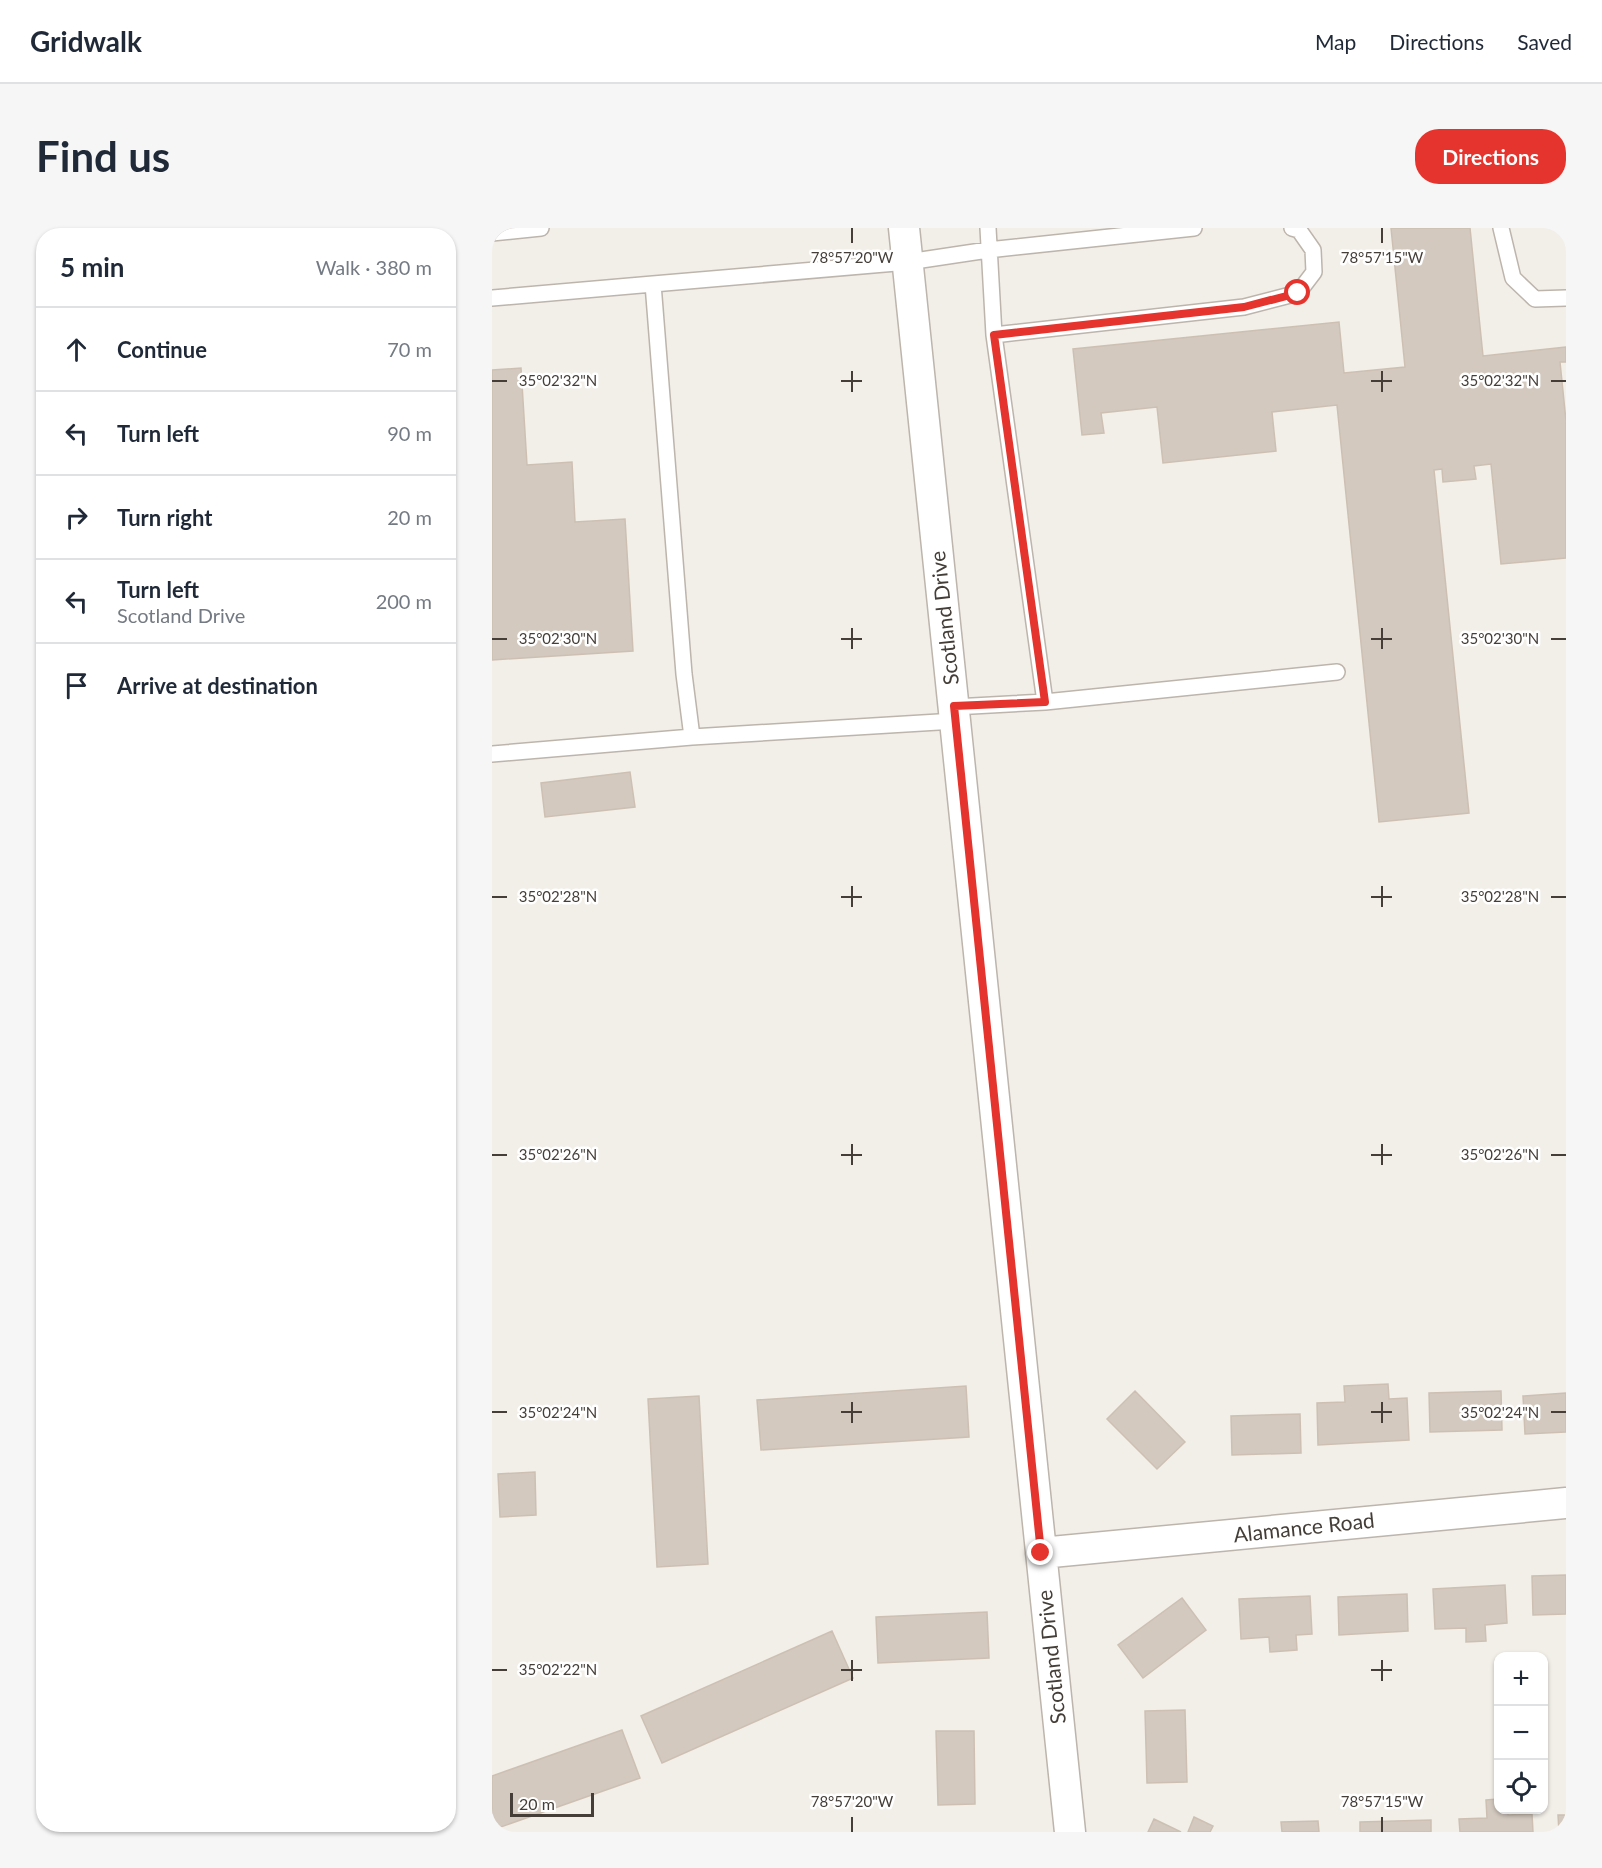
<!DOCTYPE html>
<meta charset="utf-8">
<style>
body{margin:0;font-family:Lato,sans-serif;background:#f6f6f7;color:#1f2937}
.controls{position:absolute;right:18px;bottom:18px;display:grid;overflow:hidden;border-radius:12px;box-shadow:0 2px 4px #0004}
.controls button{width:54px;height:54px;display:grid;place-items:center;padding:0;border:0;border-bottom:2px solid #e0e1e3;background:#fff;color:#1f2937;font:30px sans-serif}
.scale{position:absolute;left:18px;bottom:15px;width:84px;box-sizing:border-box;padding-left:6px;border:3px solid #453e38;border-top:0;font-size:16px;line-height:21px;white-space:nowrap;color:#453e38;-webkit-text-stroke:4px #fff;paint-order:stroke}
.stop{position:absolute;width:18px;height:18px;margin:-14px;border:4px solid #e4342d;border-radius:50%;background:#fff}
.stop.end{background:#e4342d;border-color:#fff;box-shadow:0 2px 6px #0008}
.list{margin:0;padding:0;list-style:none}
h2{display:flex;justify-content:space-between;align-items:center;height:78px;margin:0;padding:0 24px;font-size:26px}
h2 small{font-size:20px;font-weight:400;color:#747a83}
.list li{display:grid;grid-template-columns:39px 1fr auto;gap:18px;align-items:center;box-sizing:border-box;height:84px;padding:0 24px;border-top:2px solid #e0e1e3}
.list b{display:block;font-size:22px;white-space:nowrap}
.list p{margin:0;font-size:20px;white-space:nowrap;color:#747a83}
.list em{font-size:20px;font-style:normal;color:#747a83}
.icon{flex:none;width:33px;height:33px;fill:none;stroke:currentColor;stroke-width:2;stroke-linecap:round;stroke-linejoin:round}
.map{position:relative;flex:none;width:1074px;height:1604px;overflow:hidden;border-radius:24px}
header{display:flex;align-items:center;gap:36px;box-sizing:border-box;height:84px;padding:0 30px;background:#fff;border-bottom:2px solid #e0e1e3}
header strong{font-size:28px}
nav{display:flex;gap:33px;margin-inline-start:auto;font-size:21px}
.intro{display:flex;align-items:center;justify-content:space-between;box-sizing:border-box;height:144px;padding:0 36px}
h1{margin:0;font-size:42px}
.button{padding:15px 27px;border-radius:24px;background:#e4342d;color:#fff;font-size:21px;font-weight:700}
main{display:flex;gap:36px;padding:0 36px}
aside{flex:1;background:#fff;border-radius:24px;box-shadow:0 2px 4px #0004}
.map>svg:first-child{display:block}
</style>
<header>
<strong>Gridwalk</strong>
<nav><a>Map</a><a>Directions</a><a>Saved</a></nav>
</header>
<div class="intro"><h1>Find us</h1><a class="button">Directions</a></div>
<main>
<aside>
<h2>5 min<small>Walk · 380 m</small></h2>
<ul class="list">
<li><svg class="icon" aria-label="ahead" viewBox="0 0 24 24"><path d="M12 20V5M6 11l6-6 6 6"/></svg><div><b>Continue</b></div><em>70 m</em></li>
<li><svg class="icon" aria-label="left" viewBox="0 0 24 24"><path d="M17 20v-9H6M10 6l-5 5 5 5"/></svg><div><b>Turn left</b></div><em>90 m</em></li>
<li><svg class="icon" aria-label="right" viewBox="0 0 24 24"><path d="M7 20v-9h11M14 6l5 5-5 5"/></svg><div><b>Turn right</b></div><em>20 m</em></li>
<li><svg class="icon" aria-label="left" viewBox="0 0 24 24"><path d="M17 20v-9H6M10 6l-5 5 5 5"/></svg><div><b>Turn left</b><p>Scotland Drive</p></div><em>200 m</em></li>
<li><svg class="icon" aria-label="arrive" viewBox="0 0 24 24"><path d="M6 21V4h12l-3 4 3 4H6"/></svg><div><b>Arrive at destination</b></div></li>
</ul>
</aside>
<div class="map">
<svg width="1074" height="1604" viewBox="0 0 1074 1604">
<rect width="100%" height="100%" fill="#f2eee8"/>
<path fill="#d3c9bf" stroke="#cdc0b3" stroke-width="1.5" d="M899 0H978L991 128 1074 119V134H1068L1074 193V330L1009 336 999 236 982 238 984 251 951 254 950 241 942 242 977 585 887 594 845 177 780 184 784 223 671 235 665 179 609 185 612 205 590 207 581 121 847 94 852 145 913 139Z
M29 140 35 237 80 234 83 294 133 291 141 423 0 432V142Z
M138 544 143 579 53 589 49 555Z
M896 1156 897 1171 915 1170 917 1212 826 1217 825 1175 853 1174 852 1158Z
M474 1158 477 1209 269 1222 265 1172Z
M643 1163 693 1214 665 1241 615 1191Z
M1009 1163 1010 1202 938 1204 937 1165Z
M1074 1165V1204L1033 1206 1031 1168Z
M207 1168 216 1336 165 1339 156 1171Z
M808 1186 809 1225 740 1227 739 1188Z
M43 1244 44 1287 8 1289 6 1246Z
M1074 1347V1386L1041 1387 1040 1348Z
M1013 1357 1015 1395 993 1397 994 1413 974 1414V1400L943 1401 941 1361Z
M915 1366 916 1403 847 1407 846 1369Z
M818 1368 820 1406 804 1407 805 1422 778 1424 777 1409 749 1411 747 1371Z
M690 1370 714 1402 651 1450 626 1417Z
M495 1384 497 1430 386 1435 384 1389Z
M340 1403 361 1450 170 1535 149 1488Z
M693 1482 695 1554 655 1555 653 1483Z
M130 1502 148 1550 0 1602V1548Z
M444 1503H482L483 1576 446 1577Z
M1006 1571V1582H1016V1587L1040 1586 1041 1604H968L967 1591 995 1590 994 1572Z
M1066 1587H1074V1604H1067Z
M702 1589 721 1598 718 1604H696Z
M662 1591 689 1604H656Z
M939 1592V1604H868V1594Z
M826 1593 827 1604H790L789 1594Z"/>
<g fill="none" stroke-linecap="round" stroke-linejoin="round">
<g stroke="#bdb5ac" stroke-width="18">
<path id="service" d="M1009 0 1021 50 1043 71 1074 70
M0 5 49 0
M0 70 161 56
M502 107 752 79 806 65 822 44 821 22 807 2 800 0
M553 474 845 444
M462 479 553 474 502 107 496 0
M463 493 200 509 192 446 161 56 416 34 496 22 702 0
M0 526 200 509"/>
</g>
<g stroke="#bdb5ac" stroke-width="33">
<path id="minor" d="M412 0 578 1604
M549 1325 1074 1275"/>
</g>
<use href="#service" stroke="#fff" stroke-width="15"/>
<use href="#minor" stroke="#fff" stroke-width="30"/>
</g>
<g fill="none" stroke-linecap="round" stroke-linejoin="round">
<path stroke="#e4342d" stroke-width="8" d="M549 1325 462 478 553 474 502 107 752 79 806 65"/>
</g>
<path fill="none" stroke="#453e38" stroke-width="2" d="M360 0V15M890 0V15M360 143V164M890 143V164M0 153H15M349 153H370M879 153H900M1059 153H1074M360 400V421M890 400V421M0 411H15M349 411H370M879 411H900M1059 411H1074M360 658V679M890 658V679M0 669H15M349 669H370M879 669H900M1059 669H1074M360 916V937M890 916V937M0 927H15M349 927H370M879 927H900M1059 927H1074M360 1174V1195M890 1174V1195M0 1184H15M349 1184H370M879 1184H900M1059 1184H1074M360 1432V1453M890 1432V1453M0 1442H15M349 1442H370M879 1442H900M360 1589V1604M890 1589V1604"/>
<g text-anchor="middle" stroke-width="5" stroke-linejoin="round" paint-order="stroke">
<g font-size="21" fill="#453e38" stroke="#fff">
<text transform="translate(453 390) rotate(-96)" y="7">Scotland Drive</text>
<text transform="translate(812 1300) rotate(-6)" y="7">Alamance Road</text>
<text transform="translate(560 1429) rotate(-96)" y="7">Scotland Drive</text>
</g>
</g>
<g font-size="15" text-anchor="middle" fill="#453e38" stroke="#fff" stroke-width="5" stroke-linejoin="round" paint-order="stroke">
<text x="360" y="35">78°57'20"W</text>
<text x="890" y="35">78°57'15"W</text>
<text x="66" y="158">35°02'32"N</text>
<text x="1008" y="158">35°02'32"N</text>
<text x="66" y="416">35°02'30"N</text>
<text x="1008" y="416">35°02'30"N</text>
<text x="66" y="674">35°02'28"N</text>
<text x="1008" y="674">35°02'28"N</text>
<text x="66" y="932">35°02'26"N</text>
<text x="1008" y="932">35°02'26"N</text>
<text x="66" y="1190">35°02'24"N</text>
<text x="1008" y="1190">35°02'24"N</text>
<text x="66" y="1447">35°02'22"N</text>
<text x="360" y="1579">78°57'20"W</text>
<text x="890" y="1579">78°57'15"W</text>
</g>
</svg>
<div class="controls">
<button>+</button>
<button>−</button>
<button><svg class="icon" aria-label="locate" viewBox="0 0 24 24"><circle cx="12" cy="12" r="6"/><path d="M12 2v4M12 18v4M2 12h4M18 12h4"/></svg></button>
</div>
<div class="scale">20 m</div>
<div class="stop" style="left:806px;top:65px"></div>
<div class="stop end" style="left:549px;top:1325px"></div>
</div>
</main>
